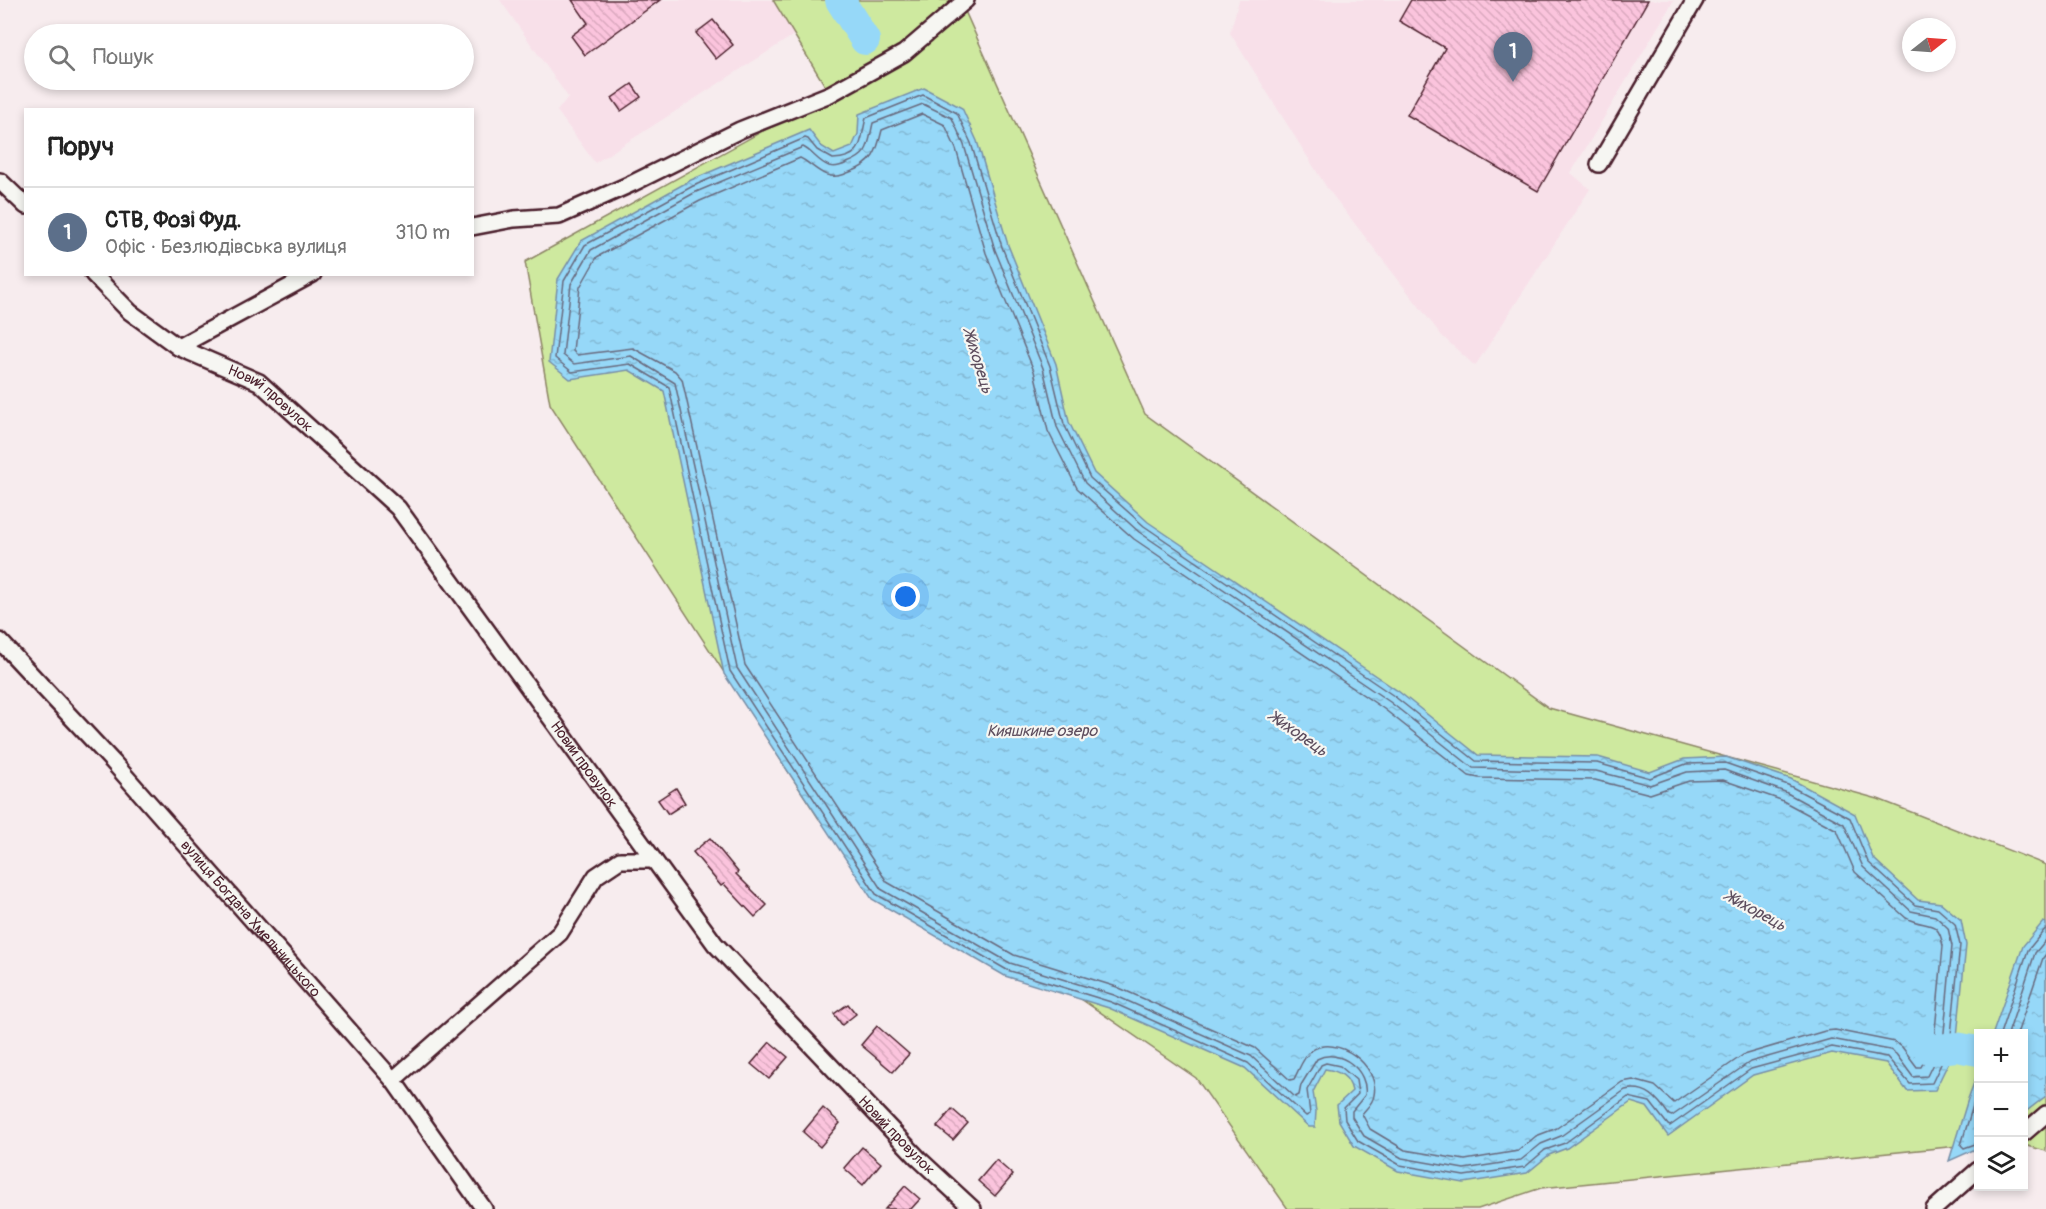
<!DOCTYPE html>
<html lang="uk">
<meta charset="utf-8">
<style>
body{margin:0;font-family:Pangolin,sans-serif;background:#f6f6f6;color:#222}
.controls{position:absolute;right:18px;bottom:18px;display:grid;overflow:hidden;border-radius:0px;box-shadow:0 3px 9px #0003}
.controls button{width:54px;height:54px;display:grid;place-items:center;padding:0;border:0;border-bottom:2px solid #e0e0e0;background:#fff;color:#222;font:30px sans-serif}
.compass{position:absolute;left:1902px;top:18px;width:54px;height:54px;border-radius:50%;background:#fff;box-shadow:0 3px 9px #0003;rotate:73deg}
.you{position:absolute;left:906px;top:597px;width:21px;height:21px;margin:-15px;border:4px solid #fff;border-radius:50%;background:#1a73e8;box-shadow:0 0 0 9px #1a73e833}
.badge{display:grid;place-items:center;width:39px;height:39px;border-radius:50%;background:#ea580c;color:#fff;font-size:20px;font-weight:700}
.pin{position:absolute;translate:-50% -50px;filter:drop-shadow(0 2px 3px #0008)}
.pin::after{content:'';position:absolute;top:32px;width:21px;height:18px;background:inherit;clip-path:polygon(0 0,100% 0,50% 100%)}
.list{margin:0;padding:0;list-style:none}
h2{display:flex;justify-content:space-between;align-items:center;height:78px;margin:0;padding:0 24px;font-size:26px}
h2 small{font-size:20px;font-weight:400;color:#767676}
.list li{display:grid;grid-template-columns:39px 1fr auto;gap:18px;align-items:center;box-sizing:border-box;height:90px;padding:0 24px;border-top:2px solid #e0e0e0}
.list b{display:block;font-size:22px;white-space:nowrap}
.list p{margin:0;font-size:20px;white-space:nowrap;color:#767676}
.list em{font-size:20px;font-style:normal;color:#767676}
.icon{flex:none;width:33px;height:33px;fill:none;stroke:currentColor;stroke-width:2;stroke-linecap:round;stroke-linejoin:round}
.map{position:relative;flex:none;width:2046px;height:1209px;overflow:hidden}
.search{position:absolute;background:#fff;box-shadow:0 3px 9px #0003;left:24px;top:24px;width:450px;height:66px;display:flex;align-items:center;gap:15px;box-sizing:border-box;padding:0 21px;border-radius:33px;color:#767676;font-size:22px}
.panel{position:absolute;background:#fff;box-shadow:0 3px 9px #0003;left:24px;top:108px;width:450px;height:168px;border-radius:0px}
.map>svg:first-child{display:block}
</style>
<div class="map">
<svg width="2046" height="1209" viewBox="0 0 2046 1209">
<defs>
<pattern id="water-ripples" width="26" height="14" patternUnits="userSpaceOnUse" patternTransform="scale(1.5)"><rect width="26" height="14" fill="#96d8f8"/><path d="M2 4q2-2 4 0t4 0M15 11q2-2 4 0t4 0" fill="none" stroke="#83b9d5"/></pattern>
<pattern id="building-back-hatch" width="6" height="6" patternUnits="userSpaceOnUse" patternTransform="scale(1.5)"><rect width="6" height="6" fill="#fbc4dd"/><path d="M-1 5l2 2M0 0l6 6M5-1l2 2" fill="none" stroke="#d9a8be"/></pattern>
</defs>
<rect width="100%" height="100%" fill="#f7ecee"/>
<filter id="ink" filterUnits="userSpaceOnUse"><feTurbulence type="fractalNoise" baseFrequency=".0167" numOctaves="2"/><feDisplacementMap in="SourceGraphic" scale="12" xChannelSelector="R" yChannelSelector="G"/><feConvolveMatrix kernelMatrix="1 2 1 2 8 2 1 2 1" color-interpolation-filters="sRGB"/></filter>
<g filter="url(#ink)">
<path fill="#f8e0e9" d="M500 0H775L800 31 595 163 557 111 568 97Z
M1239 0H1674L1571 173 1590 189 1475 366 1442 336 1327 188 1230 33Z"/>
<path fill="#cee99f" stroke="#8c8465" stroke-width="1.5" d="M773 0H960L1145 414 1549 708 1878 799 2046 865V1151L2024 1145V1034H1978V1144L1541 1188 1478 1209H1288L1196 1078 819 819 550 404 525 262 830 94Z"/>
<path fill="url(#water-ripples)" stroke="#788ea6" stroke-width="1.5" d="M924 88 962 108 977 141 1008 245 1056 364 1069 422 1094 473 1148 522 1398 691 1478 755 1598 757 1650 772 1684 759 1726 757 1791 779 1855 814 1873 858 1918 900 1941 903 1961 920 1966 945 1956 1047 1935 1090 1907 1091 1886 1063 1832 1053 1753 1075 1668 1136 1647 1107 1631 1102 1567 1148 1549 1155 1527 1173 1464 1183 1398 1171 1354 1146 1339 1121 1337 1105 1352 1091C1349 1076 1339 1071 1325 1069L1313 1092 1316 1111 1315 1127H1309L1245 1068 1109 1008 1005 976 872 899 724 674 664 391 629 370 570 379 549 362 558 279 581 241 691 180 809 130 821 146 834 154 852 147 858 134 859 114Z
M2043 922 2046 923V1096L2024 1113V1034L1993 1033 2023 946Z
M1978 1072V1148L1949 1161 1968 1099Z"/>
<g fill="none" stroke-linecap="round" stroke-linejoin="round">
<path stroke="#68697d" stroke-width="1.5" d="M923 95 957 113 971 143 1002 247 1050 366 1064 424 1090 478 1144 526 1394 696 1476 761 1597 763 1650 778 1686 764 1725 763 1788 785 1850 818 1868 862 1915 905 1938 909 1955 924 1960 945 1950 1045 1932 1083 1910 1084 1887 1057 1832 1047 1751 1069 1670 1126 1668 1125 1650 1102 1628 1097 1565 1143 1545 1150 1525 1167 1464 1176 1400 1165 1358 1141 1345 1120 1344 1108 1358 1094 1356 1080 1340 1066 1326 1063 1321 1065 1307 1090 1310 1114 1306 1116 1248 1063 1111 1002 1007 970 876 894 730 671 669 387 630 364 572 372 555 358 564 281 585 245 693 186 805 138 808 139 817 150 833 159C864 158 860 141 866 118Z
M923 104 952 118 964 145 995 250 1043 368 1057 427 1085 483 1139 532 1390 702 1473 768 1596 771 1650 785 1687 772 1724 770 1785 792 1844 824 1863 867 1911 911 1935 916 1948 928 1952 946 1943 1043 1927 1076 1913 1077 1896 1054 1890 1050 1831 1039 1750 1062 1672 1116 1669 1115C1658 1099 1647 1085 1625 1090L1561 1136 1541 1144 1521 1160 1464 1169 1402 1158 1364 1136 1352 1117V1111L1365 1095C1369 1071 1340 1047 1317 1059L1301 1085 1299 1095 1295 1097 1251 1056 1114 995 1010 963 881 889 737 668 675 383 631 356 574 364 563 355 571 284 591 250 696 192 803 147C812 151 818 162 829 166 835 168 841 166 847 163 870 155 868 144 873 123Z
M922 114 945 125 956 149 986 253 1034 371 1048 431 1077 488 1134 539 1384 709 1469 776 1479 778 1595 780 1650 794 1689 781 1723 780 1781 800 1837 830 1855 872 1906 918C1926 929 1938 917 1943 946L1934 1041 1921 1067H1917L1902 1047 1895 1042 1835 1030 1825 1031 1743 1055 1674 1103 1655 1086 1633 1080 1622 1082 1557 1128 1536 1136 1518 1151 1465 1160 1405 1150 1370 1129 1362 1114C1366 1108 1373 1104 1374 1095 1380 1066 1337 1033 1311 1051 1303 1057 1299 1070 1294 1079L1290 1080 1255 1048 1117 987 1014 955 887 882 745 665 682 379 675 371 633 348 577 355 573 351 580 287 597 257 700 201 800 158C809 162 817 172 827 175 836 178 843 175 850 172 873 164 877 152 882 130Z
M2000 1034 2028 950 2046 928
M2008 1034 2035 953 2046 940
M2017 1034 2043 958 2046 954
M1978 1089 1961 1145 1964 1148 1978 1143"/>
<path stroke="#96d8f8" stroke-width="30" d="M840 0 865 40
M1920 1040 1931 1050 1956 1047 1978 1051"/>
</g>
<path fill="url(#building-back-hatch)" stroke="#4a1f2b" stroke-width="1.5" d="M572 0H660L585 55 571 36 588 23Z
M1411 0H1648L1538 191 1407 115 1445 48 1399 21Z
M713 20 733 45 716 59 696 33Z
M632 84 641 97 621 111 612 98Z
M676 788 685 803 668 814 658 800Z
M710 838 738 872 736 874 767 905 755 917 724 884 721 886 693 852Z
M848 1004 856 1014 842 1025 834 1014Z
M877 1026 909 1054 893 1072 861 1045Z
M770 1042 788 1057 769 1079 751 1064Z
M823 1108 840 1123 820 1147 803 1132Z
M952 1109 968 1123 953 1140 937 1127Z
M862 1147 881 1163 863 1185 844 1168Z
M996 1160 1013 1175 995 1196 978 1181Z
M905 1186 920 1199 911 1209H885Z"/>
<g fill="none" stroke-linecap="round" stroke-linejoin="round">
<g stroke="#4a1f2b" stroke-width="20">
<g id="minor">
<path d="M1599 164 1695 0"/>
<path d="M0 181 26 206"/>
<path d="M472 227 514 219 559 216 633 183 740 130 830 94 904 53 966 0"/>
<path id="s1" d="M93 274 130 312 178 347 259 382 398 508 715 944 918 1158 973 1209"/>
<path d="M178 347 313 274"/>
<path id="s2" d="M0 641 113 762 393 1080 484 1209"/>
<path d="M393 1080 560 933 596 876 620 860H654"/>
<path d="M2024 1133 2046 1114"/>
<path d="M1934 1209 1978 1170"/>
</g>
</g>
<use href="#minor" stroke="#f6f6f2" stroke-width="15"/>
</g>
</g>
<g text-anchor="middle" stroke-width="4.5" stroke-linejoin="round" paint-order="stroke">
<g font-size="15" fill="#4a1f2b" stroke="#f6f6f2">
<text dy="5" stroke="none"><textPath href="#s1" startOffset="219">Новий провулок</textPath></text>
<text dy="5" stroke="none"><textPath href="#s1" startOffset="705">Новий провулок</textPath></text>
<text dy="5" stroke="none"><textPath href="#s2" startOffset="374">вулиця Богдана Хмельницького</textPath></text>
<text dy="5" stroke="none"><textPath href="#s1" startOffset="1191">Новий провулок</textPath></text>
</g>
<g font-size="16" font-style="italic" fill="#5d4d5e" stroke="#f6f6f2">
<text transform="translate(979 361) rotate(73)" y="6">Жихорець</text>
<text x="1042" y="736">Кияшкине озеро</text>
<text transform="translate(1299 733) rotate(35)" y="6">Жихорець</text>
<text transform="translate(1756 910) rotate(29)" y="6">Жихорець</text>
</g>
</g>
</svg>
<div class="controls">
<button>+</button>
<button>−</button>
<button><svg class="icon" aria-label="layers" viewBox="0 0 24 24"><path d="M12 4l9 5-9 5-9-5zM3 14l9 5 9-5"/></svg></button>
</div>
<svg class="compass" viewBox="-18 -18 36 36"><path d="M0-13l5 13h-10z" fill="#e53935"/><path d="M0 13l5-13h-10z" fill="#767676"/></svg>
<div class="you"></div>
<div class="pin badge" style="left:1513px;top:82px;background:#5c6f8a">1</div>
<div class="search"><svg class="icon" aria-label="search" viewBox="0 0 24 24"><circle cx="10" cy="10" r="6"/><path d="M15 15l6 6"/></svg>Пошук</div>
<section class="panel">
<h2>Поруч<small></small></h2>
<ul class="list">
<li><span class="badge" style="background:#5c6f8a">1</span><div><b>СТВ, Фозі Фуд.</b><p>Офіс · Безлюдівська вулиця</p></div><em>310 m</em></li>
</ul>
</section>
</div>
